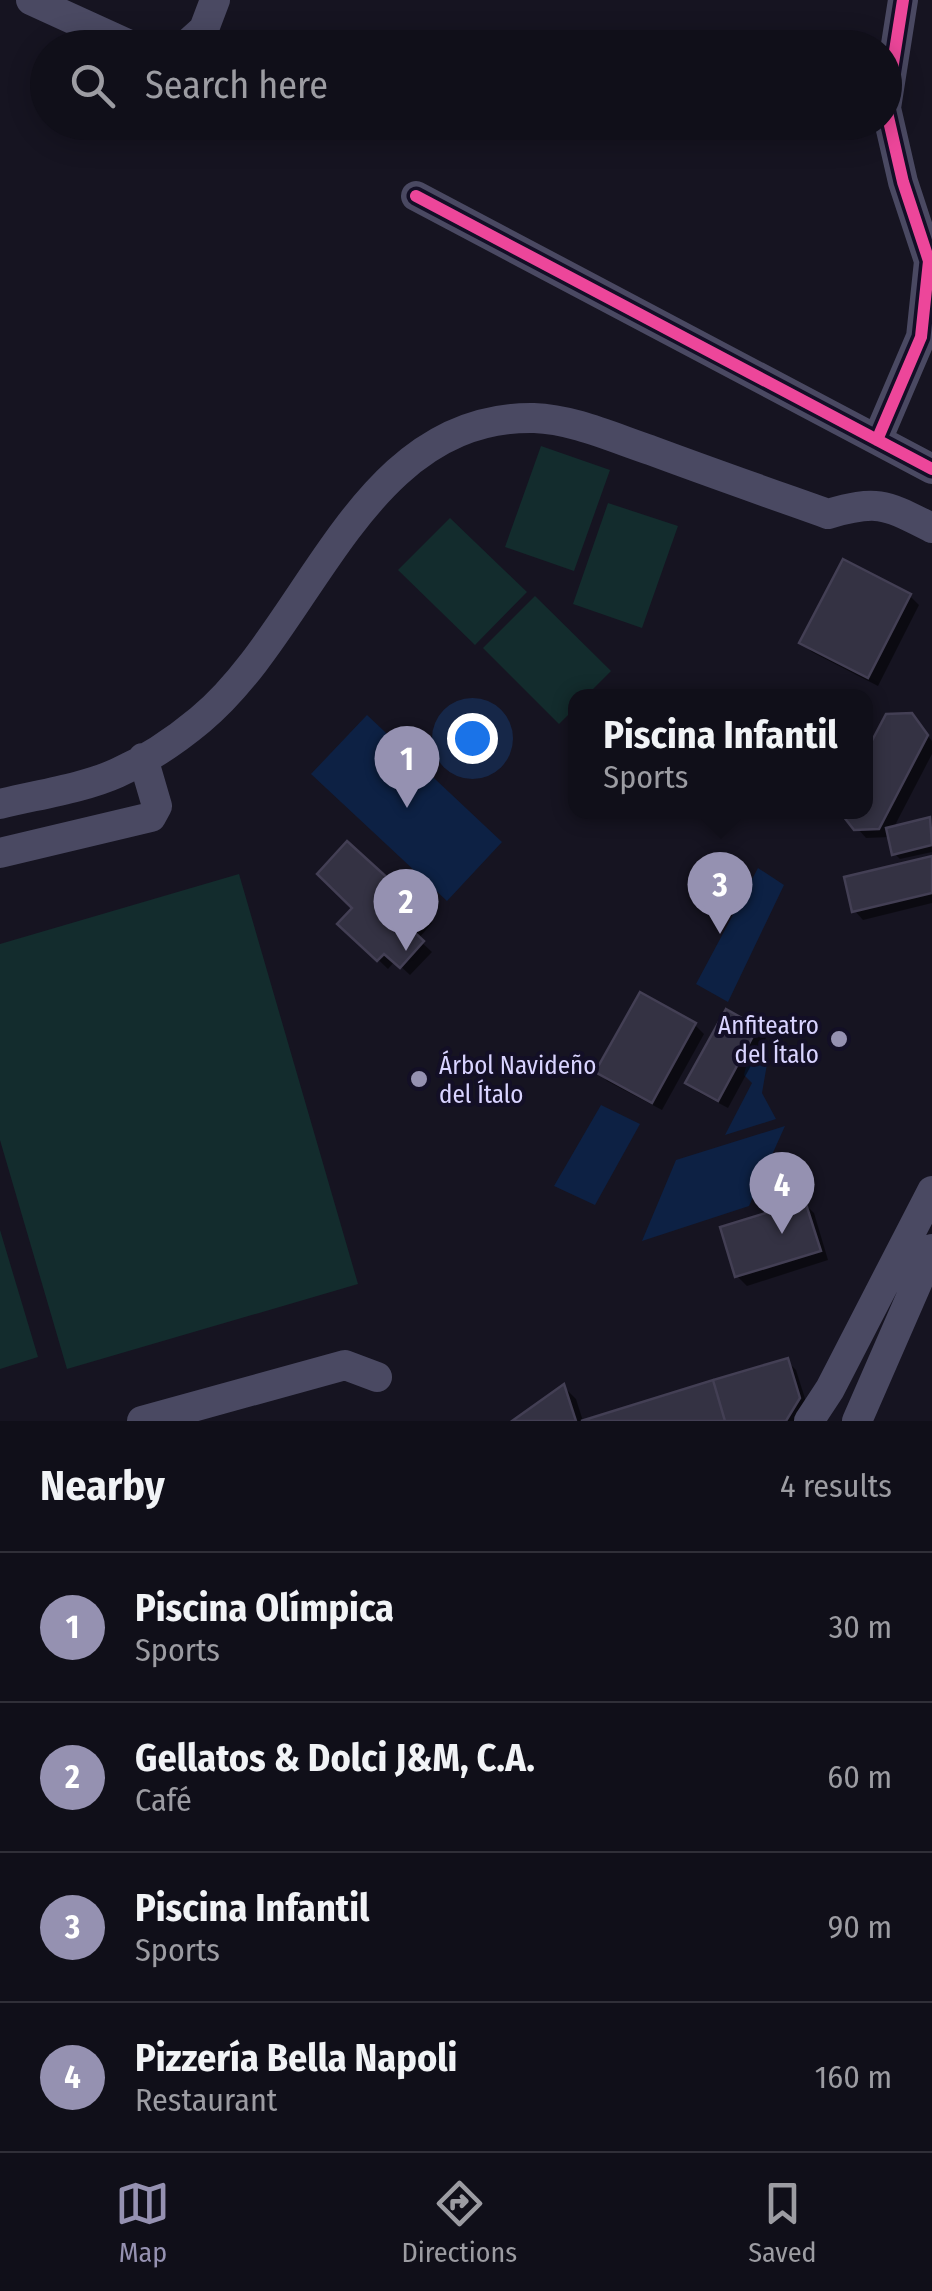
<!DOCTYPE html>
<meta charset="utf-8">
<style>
body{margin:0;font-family:"Fira Sans Condensed",sans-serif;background:#1e1d26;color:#f1f3f6}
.you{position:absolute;left:472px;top:738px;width:35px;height:35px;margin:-25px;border:8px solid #fff;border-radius:50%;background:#1a73e8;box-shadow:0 0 0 15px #1a73e833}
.badge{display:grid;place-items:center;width:65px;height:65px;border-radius:50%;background:#9591b1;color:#fff;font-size:32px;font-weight:700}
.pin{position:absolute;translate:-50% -82px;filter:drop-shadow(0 2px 5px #0008)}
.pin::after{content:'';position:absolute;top:52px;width:35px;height:30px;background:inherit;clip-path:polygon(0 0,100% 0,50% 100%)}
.popup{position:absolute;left:568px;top:689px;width:305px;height:130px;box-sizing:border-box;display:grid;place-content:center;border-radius:20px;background:#100f19;filter:drop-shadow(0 2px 8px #0005);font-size:32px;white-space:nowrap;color:#9c9ca2}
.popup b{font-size:38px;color:#f1f3f6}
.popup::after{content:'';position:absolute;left:50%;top:100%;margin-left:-20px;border:20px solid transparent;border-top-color:#100f19}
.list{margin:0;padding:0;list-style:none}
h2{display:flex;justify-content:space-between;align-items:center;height:130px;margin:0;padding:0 40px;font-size:42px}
h2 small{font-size:32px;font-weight:400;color:#9c9ca2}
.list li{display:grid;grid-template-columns:65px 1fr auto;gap:30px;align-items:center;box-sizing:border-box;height:150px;padding:0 40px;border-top:2px solid #302f38}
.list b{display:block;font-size:38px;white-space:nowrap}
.list p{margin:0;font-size:32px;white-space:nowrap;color:#9c9ca2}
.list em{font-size:32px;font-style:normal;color:#9c9ca2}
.icon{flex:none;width:55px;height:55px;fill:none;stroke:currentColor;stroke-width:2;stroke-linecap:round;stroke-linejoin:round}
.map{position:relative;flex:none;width:932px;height:1421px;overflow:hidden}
.search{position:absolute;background:#100f19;box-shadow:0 5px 25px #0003;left:30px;right:30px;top:30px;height:110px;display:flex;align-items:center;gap:25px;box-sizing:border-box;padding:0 35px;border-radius:55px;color:#9c9ca2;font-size:38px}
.sheet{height:730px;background:#100f19}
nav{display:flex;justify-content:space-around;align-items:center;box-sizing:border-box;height:140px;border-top:2px solid #302f38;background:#100f19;font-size:28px;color:#9c9ca2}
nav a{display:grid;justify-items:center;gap:5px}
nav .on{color:#9591b1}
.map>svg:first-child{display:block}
</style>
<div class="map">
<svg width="932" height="1421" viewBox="0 0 932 1421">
<rect width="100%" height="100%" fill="#161421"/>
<path fill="#132c2d" d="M541 446 610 470 574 571 505 547Z
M608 503 678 526 642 628 573 604Z
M450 518 527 592 475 645 398 570Z
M535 596 611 671 586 696H575V708L559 724 483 648Z
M239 874 358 1284 67 1369 0 1140V944Z
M0 1230 38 1357 0 1369Z"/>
<path fill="#0d2144" d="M367 715 502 842 447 901 311 774Z
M758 868 784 885 728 1002 696 984Z
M749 1054 767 1064 762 1093 776 1119 725 1135 752 1083 744 1075Z
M601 1105 640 1124 595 1205 554 1186Z
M785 1126 749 1206 642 1241 676 1160Z"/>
<path fill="#0007" d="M910 596 919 605 878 686 812 652 802 643Z
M911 715 932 741V754L893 829 929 820 932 852 900 859 894 853 890 837 866 838 843 812H865V760Z
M347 844 432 923 418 939 432 952 410 975 395 961 388 969 341 924 356 908Z
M932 859V903L863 920 854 910Z
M695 1025 704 1034 662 1110 607 1081 598 1071Z
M757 1029 766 1038 728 1108 698 1092 688 1083Z
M805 1204 814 1213 828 1260 747 1286 737 1276Z
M787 1361 796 1370 808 1408 801 1421H589Z
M564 1387 576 1399 583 1421H516Z"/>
<path fill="#343243" stroke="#433f54" stroke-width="2.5" d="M843 559 911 594 868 678 799 643Z
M912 713 928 735 879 829 854 830 840 812H865V754L886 714Z
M930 817 932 845 892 855 886 828Z
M347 841 425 912 410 928 424 941 400 968 384 954 377 961 337 924 352 908 317 874Z
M932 856V893L852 912 844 877Z
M640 992 696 1023 652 1103 595 1072Z
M726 1009 758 1027 718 1101 685 1083Z
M805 1201 821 1251 735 1277 720 1227Z
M788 1358 800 1398 786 1421H725L713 1380Z
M713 1380 725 1421H581Z
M564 1384 576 1421H512Z"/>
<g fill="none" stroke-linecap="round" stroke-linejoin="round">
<path stroke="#4a4962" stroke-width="30" d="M31 0 136 48
M183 48 204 29 215 0
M416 196 932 469
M877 440 921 337 929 261 903 182 886 108 903 0
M0 804C36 795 84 788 117 773 146 760 176 740 200 720 312 627 360 415 534 418 572 419 614 438 650 450 709 472 769 493 828 514 879 499 886 505 932 528
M0 853 151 817 157 806 143 758
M142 1421 345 1365 377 1377
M809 1421 830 1389 932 1191
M857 1421 932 1249"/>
<g stroke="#130f26" stroke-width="19">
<path id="cycleway" d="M416 196 932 469
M877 440 921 337 929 261 903 182 886 108 903 0"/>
</g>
<use href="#cycleway" stroke="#ed469a" stroke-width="12"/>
</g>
<g fill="#9591b1" stroke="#130f26" stroke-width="4">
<circle cx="839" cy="1039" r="10"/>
<circle cx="419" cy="1079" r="10"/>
</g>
<g text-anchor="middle" stroke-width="8" stroke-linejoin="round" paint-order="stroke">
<g font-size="25" fill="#d9d4ff" stroke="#130f26" text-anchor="end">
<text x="819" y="1034">Anfiteatro<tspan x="819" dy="29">del Ítalo</tspan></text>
<text x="439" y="1074" text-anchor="start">Árbol Navideño<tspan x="439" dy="29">del Ítalo</tspan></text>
</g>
</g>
</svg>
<div class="you"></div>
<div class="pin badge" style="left:407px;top:808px">1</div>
<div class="pin badge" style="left:406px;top:951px">2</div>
<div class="pin badge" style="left:720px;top:934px">3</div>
<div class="popup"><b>Piscina Infantil</b>Sports</div>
<div class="pin badge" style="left:782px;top:1234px">4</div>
<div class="search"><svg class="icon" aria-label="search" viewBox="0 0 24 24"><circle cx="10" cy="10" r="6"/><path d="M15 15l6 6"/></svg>Search here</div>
</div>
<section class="sheet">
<h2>Nearby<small>4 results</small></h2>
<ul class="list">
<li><span class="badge">1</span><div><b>Piscina Olímpica</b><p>Sports</p></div><em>30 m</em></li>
<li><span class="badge">2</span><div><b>Gellatos &amp; Dolci J&amp;M, C.A.</b><p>Café</p></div><em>60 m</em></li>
<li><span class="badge">3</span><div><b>Piscina Infantil</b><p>Sports</p></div><em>90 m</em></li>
<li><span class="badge">4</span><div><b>Pizzería Bella Napoli</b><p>Restaurant</p></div><em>160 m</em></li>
</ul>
</section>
<nav>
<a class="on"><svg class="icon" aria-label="map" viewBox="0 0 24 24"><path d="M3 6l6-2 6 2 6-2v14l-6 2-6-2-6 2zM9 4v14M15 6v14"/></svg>Map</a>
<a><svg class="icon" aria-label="directions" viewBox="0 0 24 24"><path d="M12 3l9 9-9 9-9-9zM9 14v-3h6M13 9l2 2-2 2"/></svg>Directions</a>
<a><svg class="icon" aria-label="saved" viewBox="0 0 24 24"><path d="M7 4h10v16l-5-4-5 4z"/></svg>Saved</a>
</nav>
